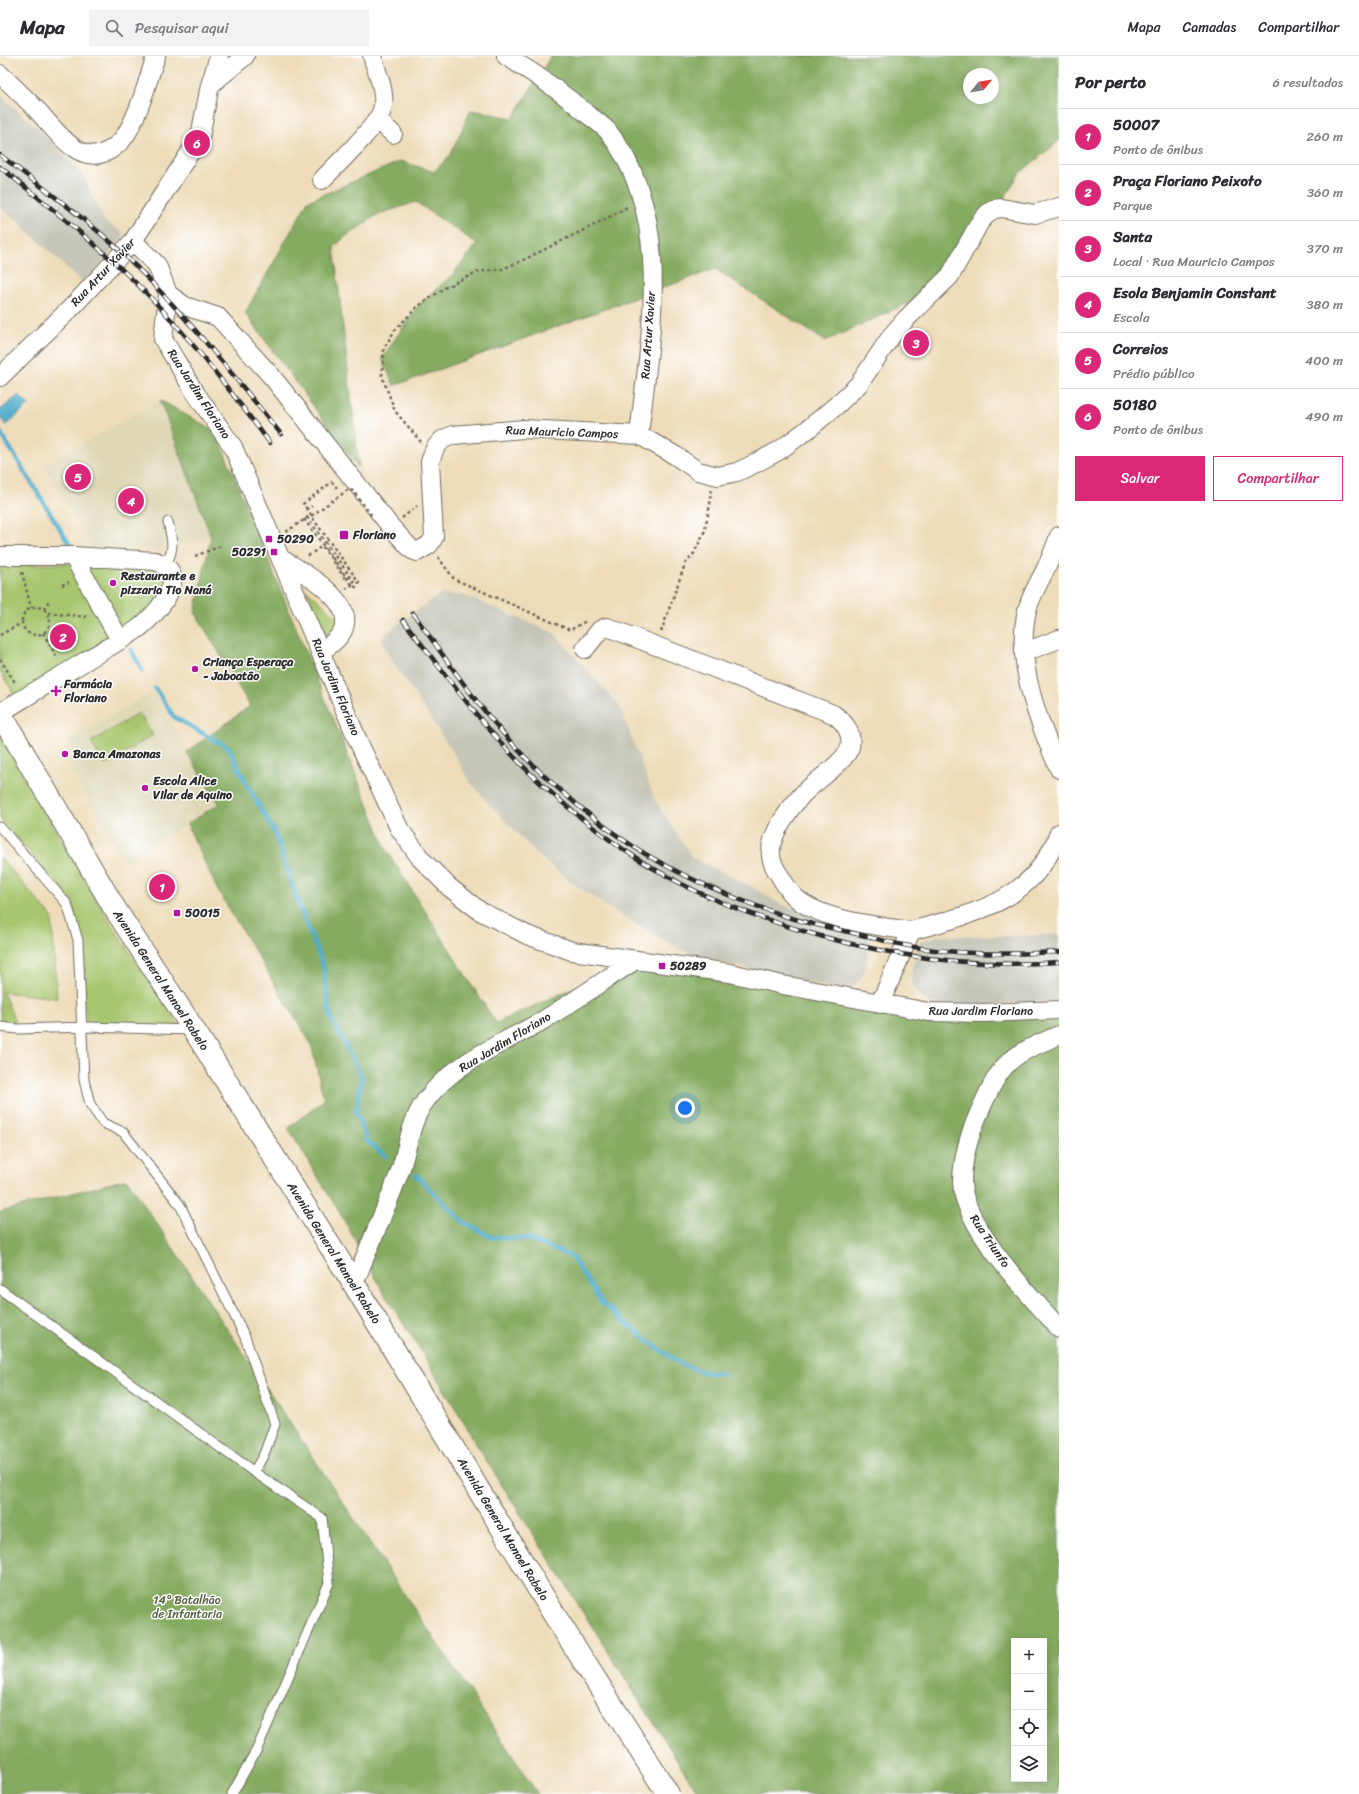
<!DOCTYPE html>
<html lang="pt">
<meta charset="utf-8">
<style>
body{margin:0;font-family:Sriracha,sans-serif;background:#f2f2f3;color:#2b2b33}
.controls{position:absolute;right:12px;bottom:12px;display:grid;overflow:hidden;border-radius:0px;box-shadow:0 2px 10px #0003}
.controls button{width:36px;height:36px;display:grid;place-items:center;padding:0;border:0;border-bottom:1px solid #e1e1e2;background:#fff;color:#2b2b33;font:20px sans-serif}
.compass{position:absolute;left:963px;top:12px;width:36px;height:36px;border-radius:50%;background:#fff;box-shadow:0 2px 10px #0003;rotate:60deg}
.you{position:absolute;left:685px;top:1052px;width:14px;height:14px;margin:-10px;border:3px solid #fff;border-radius:50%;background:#1a73e8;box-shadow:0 0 0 6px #1a73e833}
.badge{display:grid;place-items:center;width:26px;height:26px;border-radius:50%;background:#db2777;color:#fff;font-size:13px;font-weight:700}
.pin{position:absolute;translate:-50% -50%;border:2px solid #fff;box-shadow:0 1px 4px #0006}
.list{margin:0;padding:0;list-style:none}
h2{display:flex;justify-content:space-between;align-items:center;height:52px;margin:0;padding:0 16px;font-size:17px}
h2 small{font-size:13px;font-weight:400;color:#7c7c81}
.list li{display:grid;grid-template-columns:26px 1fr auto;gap:12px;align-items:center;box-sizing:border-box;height:56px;padding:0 16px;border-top:1px solid #e1e1e2}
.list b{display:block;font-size:15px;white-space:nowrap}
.list p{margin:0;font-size:13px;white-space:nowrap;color:#7c7c81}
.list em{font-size:13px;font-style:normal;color:#7c7c81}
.actions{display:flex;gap:8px;padding:12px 16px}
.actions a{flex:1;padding:9px 0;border:1px solid #db2777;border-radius:0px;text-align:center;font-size:14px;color:#db2777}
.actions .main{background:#db2777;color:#fff}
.icon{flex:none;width:22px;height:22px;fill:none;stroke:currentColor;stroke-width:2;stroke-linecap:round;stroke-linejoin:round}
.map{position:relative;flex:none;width:1059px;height:1738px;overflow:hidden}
header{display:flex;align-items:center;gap:24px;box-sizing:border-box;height:56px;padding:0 20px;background:#fff;border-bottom:1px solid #e1e1e2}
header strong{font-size:19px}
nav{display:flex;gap:22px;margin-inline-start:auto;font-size:14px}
.search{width:280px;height:36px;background:#f2f2f3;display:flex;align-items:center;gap:10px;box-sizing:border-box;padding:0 14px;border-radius:0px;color:#7c7c81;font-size:15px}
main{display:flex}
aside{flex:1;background:#fff}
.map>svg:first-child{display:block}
</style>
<header>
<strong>Mapa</strong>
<div class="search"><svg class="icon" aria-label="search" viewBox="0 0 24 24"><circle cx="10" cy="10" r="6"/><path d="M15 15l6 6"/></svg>Pesquisar aqui</div>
<nav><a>Mapa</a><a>Camadas</a><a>Compartilhar</a></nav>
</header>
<main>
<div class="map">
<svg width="1059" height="1738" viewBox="0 0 1059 1738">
<rect width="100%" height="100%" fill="#fff"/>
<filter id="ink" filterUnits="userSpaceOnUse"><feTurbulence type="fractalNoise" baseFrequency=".025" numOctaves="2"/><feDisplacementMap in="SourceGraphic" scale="8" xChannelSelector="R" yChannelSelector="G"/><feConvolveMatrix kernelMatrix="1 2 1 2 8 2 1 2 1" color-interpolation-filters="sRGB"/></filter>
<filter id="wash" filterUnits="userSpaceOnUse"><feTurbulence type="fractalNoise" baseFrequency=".012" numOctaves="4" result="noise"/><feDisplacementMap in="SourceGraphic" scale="16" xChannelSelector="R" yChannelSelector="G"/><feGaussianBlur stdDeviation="0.9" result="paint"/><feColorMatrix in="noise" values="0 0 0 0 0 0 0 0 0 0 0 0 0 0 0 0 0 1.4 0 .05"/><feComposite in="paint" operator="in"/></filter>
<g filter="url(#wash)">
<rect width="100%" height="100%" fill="#eedcb9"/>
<path fill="#ded8b7" d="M160 344 211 481 177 490 167 486 159 495 91 491 44 409Z
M152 636 219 748 125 806 66 705 76 698 68 685Z"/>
<path fill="#c5c5b8" d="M0 39 46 80 83 120 104 165 121 175 124 180 84 228 16 164 0 152Z
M440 538 466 540 554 577 620 651 655 744 693 802 753 831 782 849 871 876 865 916 860 924 853 930 834 932 709 904 680 893 620 859 572 827 539 800 489 748 471 727 451 693 391 603 384 590 383 583 385 578 428 546Z
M1059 878V945L976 949 932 948 923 944 918 939 911 925 912 911 920 886 937 880H1026Z"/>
<path fill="#a7c66e" stroke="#69784c" d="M158 506 173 522 122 585 20 648 0 615V509Z
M306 533 338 563V571L329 578 324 577Z
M139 657 153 679 105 709 91 686Z
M0 680 109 865 183 975 87 971 78 884 72 846 0 763Z
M0 801 52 861 57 942 3 936 18 973 0 971Z"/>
<path fill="#85ab61" stroke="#586b46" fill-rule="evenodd" d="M551 0H1059V85L1020 117 986 171 913 245 825 285 715 213 394 330 382 302 417 251 453 218 477 188 416 146 377 159 345 181 334 191 359 412 245 257 308 145 401 105 434 116 450 99 471 54 513 62ZM969 18H993V42H969Z
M160 344 216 376 387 795 496 967 634 905 964 957 1059 950V1738H699L484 1401 426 1303 385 1239 344 1164 288 1072 324 1044 311 988 217 833 187 768 219 748 187 696 250 650 195 556 211 481ZM1014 1585H1044V1723H1014Z
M127 1123 538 1738H0V1156Z"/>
<path fill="#4daccc" stroke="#3c6c7c" d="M19 339 29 349 6 369 0 361V354Z"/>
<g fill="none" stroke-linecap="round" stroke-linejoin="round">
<path stroke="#4daccc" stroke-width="4.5" d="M0 376 70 489
M131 594 142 614
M155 632 174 661 229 692 246 727 276 779 299 849 323 909 330 960 362 1021 356 1056 367 1085 386 1100
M416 1119 462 1165 491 1181 528 1183 571 1200 603 1248 655 1290 679 1307 702 1316 723 1318"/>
</g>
</g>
<g filter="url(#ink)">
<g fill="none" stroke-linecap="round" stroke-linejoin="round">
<g stroke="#6f695d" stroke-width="11">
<path id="lane" d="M166 509C175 492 172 484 168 466
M0 771 67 848 78 884 84 1024 90 1048 103 1067 123 1076 180 1149 245 1281 275 1368 264 1398 254 1416 322 1462 329 1527 257 1693 232 1738
M0 971 18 973 87 971 192 974
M0 1233 254 1416"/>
</g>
<g stroke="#6f695d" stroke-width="20">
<path id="street" d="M506 0C534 17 562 36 587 58 594 63 602 69 608 75 675 161 650 280 639 379
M0 18C13 30 25 42 37 54 56 74 79 112 110 94 116 90 121 86 125 80 140 56 147 26 156 0
M210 29 245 0
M377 63 393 78
M322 124C335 110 377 71 382 54 387 38 377 16 372 0
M133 185 157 209 168 238 185 250 218 261 273 322 391 471 412 494 417 496 429 489 434 481 430 406 435 392 442 384 453 379 524 373 639 379 676 400 698 415 718 420 737 416 756 407 780 394 807 374 837 349 859 328 892 279 906 263 950 220 980 166 988 157 994 153 1001 152 1035 158 1059 151
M168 238 163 283 194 335 233 391 359 687 399 772 421 803 449 831 480 855 527 879 572 895 730 917 783 929 929 956 983 957 1059 954
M0 321 74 249 133 185 200 81 210 29 219 0
M1059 480C1055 491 1051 503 1045 514 1038 529 1029 542 1026 559 1016 610 1039 667 1059 713
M0 500H73L155 505C194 517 157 558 139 572 124 583 107 592 92 601 61 620 30 638 0 657
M73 500 120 584
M282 503C301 515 354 544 344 572 341 582 328 590 321 596
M585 593 600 574 607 571 833 658C844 665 853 677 850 691 846 706 812 727 801 740 790 752 771 777 771 795 770 803 775 813 780 820 784 827 788 834 794 840 817 864 879 870 911 875
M1025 596 1059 583
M880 948 911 875C974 857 1034 846 1059 777
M1059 979C1042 987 1020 994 1006 1009 993 1023 986 1042 978 1059 969 1079 962 1105 962 1127 964 1171 1030 1240 1059 1272
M354 1228C369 1190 386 1153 400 1115 408 1092 410 1065 426 1044 454 1006 500 989 540 966 572 947 603 925 634 905"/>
</g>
<g stroke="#6f695d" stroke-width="24">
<path id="primary" d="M0 657 115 853 194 974 354 1228 555 1560 668 1738"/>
</g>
<path stroke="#6f695d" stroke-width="2.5" stroke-dasharray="3 3" stroke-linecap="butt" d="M421 386 395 355 382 320 384 292 395 274 417 251 446 231 477 216 502 213 517 207 602 165 629 150
M307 461 355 527 346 533
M402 462 417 450
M286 476 311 459 307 453 312 450
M195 500 221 490
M308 500 322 490 345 522 351 521
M438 501 454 523 570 574 586 565
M22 516 31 552
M62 529 69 526
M22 565a14 14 0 1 1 28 0a14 14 0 1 1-28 0Z
M44 553 50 543
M48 557 89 561
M661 576 685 508 693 499 704 477 710 449 711 434
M43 577 58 603
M0 579 22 567
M0 603 16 628"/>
<use href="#lane" stroke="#fff" stroke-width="9"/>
<use href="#street" stroke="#fff" stroke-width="18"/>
<use href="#primary" stroke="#fff" stroke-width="22"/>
<g stroke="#2b2b2b" stroke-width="4.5">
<path id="rail" d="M0 99C39 129 80 158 116 191 177 248 229 314 281 378
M0 111C46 148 92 184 134 225 185 274 227 331 270 387
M413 557C448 606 482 657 524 700 558 735 611 779 654 803 696 827 740 845 785 860 805 867 827 871 849 876 881 884 914 893 947 895 985 899 1022 898 1059 896
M403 564C448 622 492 684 547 733 584 766 624 797 667 820 707 843 750 858 793 872 880 899 969 913 1059 906"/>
</g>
<use href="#rail" stroke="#fff" stroke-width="3" stroke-dasharray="9" stroke-linecap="butt"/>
<path stroke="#6f695d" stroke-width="2.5" stroke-dasharray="3 3" stroke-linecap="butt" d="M307 453 303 448 332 426 337 432
M304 463 353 530 356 531 359 526 311 460 349 433 353 435 372 460"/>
</g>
</g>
<g fill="#b5179e" stroke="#fff" stroke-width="1.5">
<rect x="339" y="474" width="10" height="10" rx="2"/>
<rect x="265" y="479" width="8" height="8" rx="2"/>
<rect x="270" y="492" width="8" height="8" rx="2"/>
<circle cx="113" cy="527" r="4"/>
<circle cx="195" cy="613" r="4"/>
<path d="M54 629h4v4h4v4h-4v4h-4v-4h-4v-4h4z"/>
<circle cx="65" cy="698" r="4"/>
<circle cx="145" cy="732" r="4"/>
<rect x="173" y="853" width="8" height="8" rx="2"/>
<rect x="658" y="906" width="8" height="8" rx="2"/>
</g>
<g text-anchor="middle" stroke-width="3" stroke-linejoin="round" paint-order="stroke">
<g font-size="12" fill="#2b2b2b" stroke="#fff">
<text transform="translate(103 216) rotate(-47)" y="4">Rua Artur Xavier</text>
<text transform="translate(648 279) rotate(-86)" y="4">Rua Artur Xavier</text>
<text transform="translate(199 338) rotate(57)" y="4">Rua Jardim Floriano</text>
<text transform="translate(562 376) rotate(2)" y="4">Rua Mauricio Campos</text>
<text transform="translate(336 631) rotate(67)" y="4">Rua Jardim Floriano</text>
<text transform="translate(161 924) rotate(57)" y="4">Avenida General Manoel Rabelo</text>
<text x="981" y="959">Rua Jardim Floriano</text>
<text transform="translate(505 986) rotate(-31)" y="4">Rua Jardim Floriano</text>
<text transform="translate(990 1185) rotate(56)" y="4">Rua Triunfo</text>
<text transform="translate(334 1197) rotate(58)" y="4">Avenida General Manoel Rabelo</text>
<text transform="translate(503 1473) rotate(59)" y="4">Avenida General Manoel Rabelo</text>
</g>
<g font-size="12" font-weight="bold" fill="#2b2b2b" stroke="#fff" text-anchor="start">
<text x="353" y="483">Floriano</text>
<text x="277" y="487">50290</text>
<text x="266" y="500" text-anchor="end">50291</text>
<text x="121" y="524">Restaurante e<tspan x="121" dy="14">pizzaria Tio Naná</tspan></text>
<text x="203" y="610">Criança Esperaça<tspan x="203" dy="14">- Jaboatão</tspan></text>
<text x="64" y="632">Farmácia<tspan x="64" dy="14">Floriano</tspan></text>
<text x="73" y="702">Banca Amazonas</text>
<text x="153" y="729">Escola Alice<tspan x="153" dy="14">Vilar de Aquino</tspan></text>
<text x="185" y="861">50015</text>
<text x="670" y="914">50289</text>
</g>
<g font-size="12" fill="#566142" stroke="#fff">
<text x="187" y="1548">14° Batalhão<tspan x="187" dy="14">de Infantaria</tspan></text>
</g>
</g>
</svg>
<div class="controls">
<button>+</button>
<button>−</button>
<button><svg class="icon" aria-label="locate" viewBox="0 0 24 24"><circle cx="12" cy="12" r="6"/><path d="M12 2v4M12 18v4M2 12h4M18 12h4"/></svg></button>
<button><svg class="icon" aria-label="layers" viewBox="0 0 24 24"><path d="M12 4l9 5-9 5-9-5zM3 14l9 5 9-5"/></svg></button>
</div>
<svg class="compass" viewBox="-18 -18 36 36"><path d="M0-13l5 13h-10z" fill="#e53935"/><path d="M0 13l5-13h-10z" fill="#7c7c81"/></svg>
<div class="you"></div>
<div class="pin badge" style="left:162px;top:831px">1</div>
<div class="pin badge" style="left:63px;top:581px">2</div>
<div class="pin badge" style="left:916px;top:287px">3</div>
<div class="pin badge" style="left:131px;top:445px">4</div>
<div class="pin badge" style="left:78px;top:421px">5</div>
<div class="pin badge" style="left:197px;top:87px">6</div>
</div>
<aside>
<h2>Por perto<small>6 resultados</small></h2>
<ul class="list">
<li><span class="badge">1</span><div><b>50007</b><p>Ponto de ônibus</p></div><em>260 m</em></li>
<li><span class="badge">2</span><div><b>Praça Floriano Peixoto</b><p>Parque</p></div><em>360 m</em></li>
<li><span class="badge">3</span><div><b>Santa</b><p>Local · Rua Mauricio Campos</p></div><em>370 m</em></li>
<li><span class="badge">4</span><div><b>Esola Benjamin Constant</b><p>Escola</p></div><em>380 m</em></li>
<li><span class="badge">5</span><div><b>Correios</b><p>Prédio público</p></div><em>400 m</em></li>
<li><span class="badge">6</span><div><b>50180</b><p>Ponto de ônibus</p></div><em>490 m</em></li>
</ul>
<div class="actions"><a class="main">Salvar</a><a>Compartilhar</a></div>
</aside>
</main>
